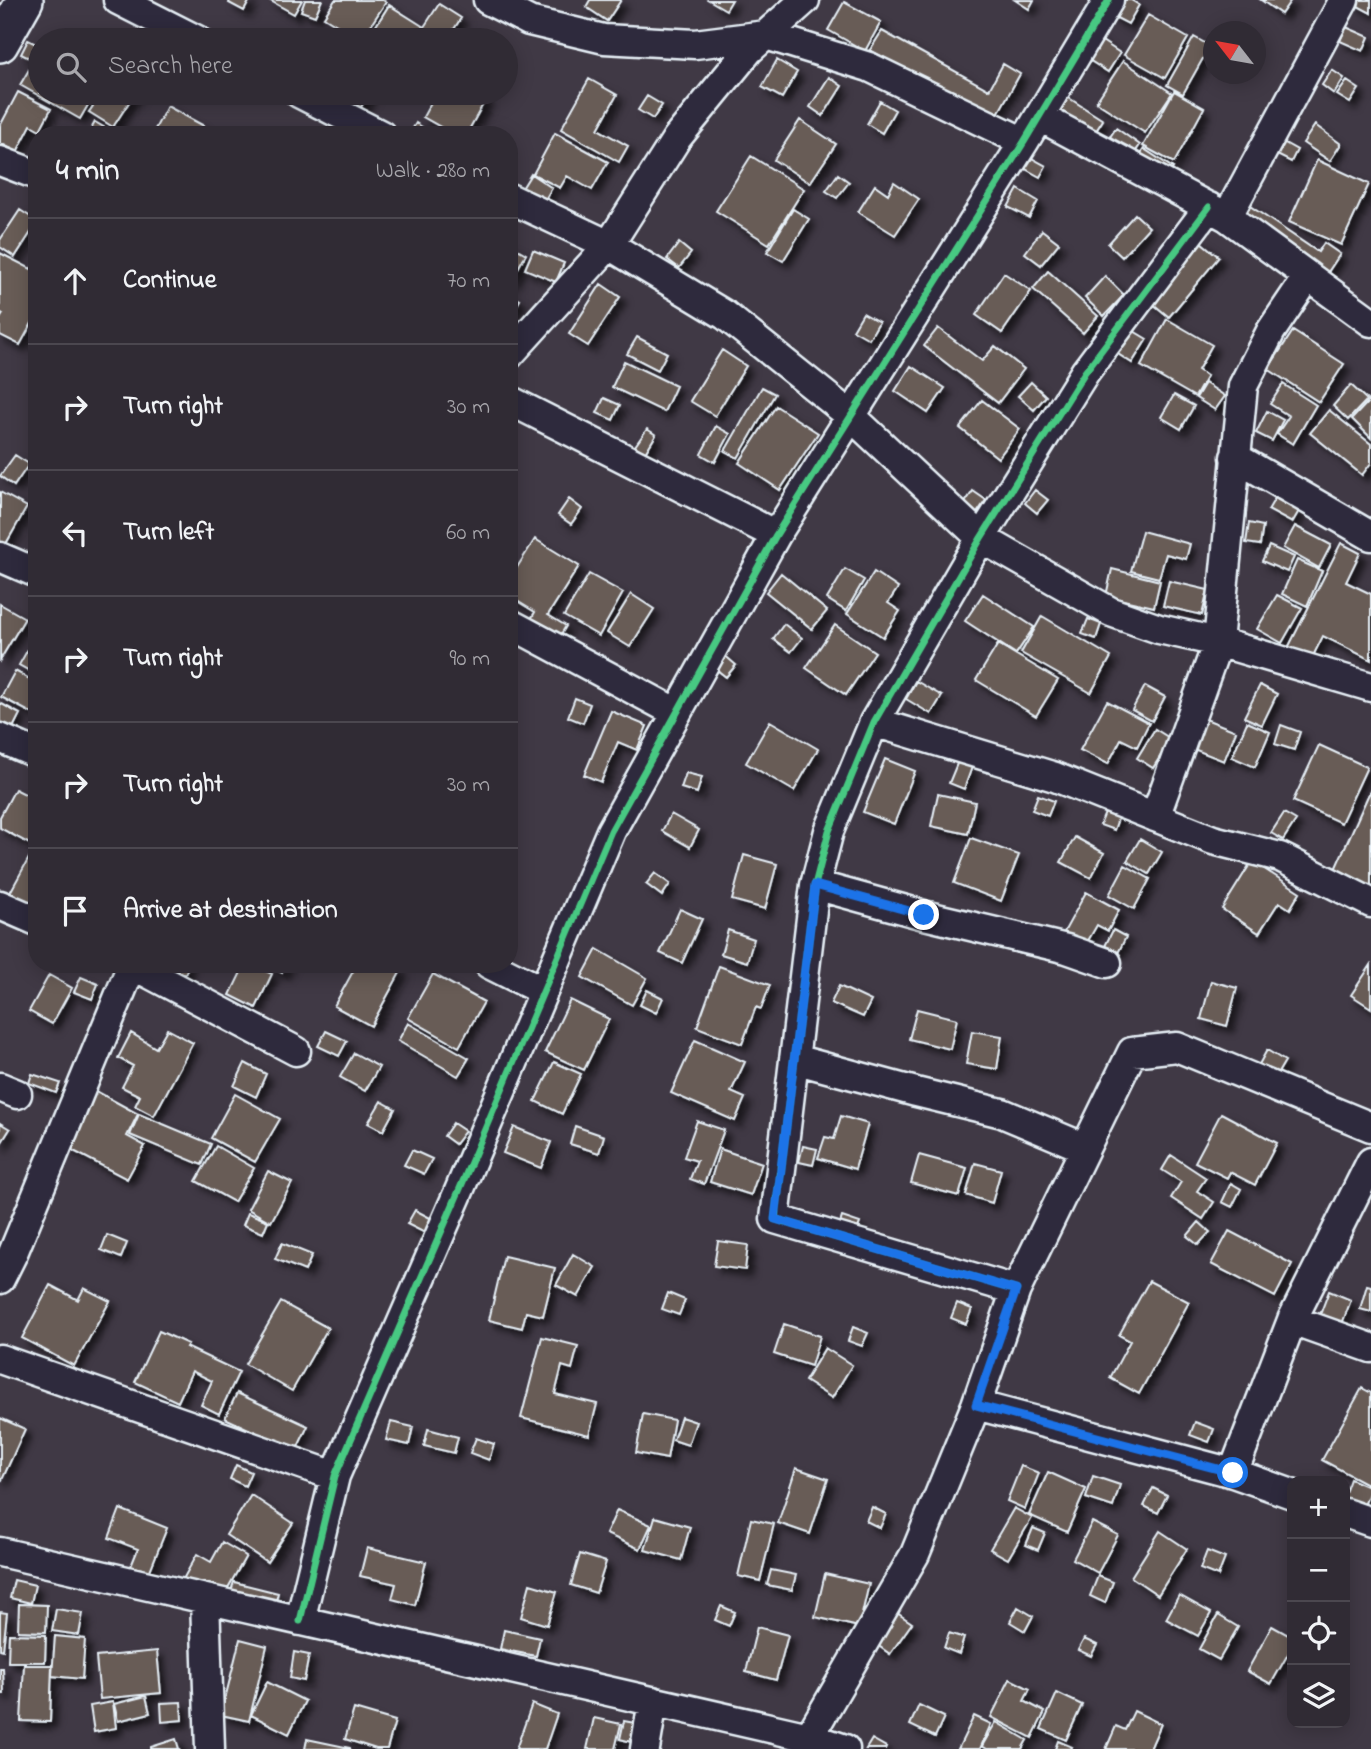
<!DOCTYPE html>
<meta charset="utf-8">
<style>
body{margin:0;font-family:"Indie Flower",sans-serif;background:#3c3740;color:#f1f3f6}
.controls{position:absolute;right:21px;bottom:21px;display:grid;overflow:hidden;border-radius:14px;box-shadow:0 4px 18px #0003}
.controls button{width:63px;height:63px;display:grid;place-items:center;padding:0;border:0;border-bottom:2px solid #4b474f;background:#302b34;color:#f1f3f6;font:35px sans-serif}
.compass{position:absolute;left:1203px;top:21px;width:63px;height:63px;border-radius:50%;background:#302b34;box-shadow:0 4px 18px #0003;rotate:301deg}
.stop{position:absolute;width:21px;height:21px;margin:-16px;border:5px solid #1a73e8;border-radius:50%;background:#fff}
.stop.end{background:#1a73e8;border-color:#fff;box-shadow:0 2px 7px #0008}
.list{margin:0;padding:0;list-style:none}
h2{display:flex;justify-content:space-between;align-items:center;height:91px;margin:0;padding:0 28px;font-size:30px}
h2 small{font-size:23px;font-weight:400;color:#a8a7ac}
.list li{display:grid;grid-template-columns:46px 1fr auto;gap:21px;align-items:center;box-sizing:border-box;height:126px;padding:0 28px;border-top:2px solid #4b474f}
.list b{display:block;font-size:26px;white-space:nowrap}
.list em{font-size:23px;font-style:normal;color:#a8a7ac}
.icon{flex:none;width:38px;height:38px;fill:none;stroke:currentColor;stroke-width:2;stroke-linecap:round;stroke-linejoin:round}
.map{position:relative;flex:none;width:1371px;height:1749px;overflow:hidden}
.search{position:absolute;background:#302b34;box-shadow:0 4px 18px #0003;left:28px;top:28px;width:490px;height:77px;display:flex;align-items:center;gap:18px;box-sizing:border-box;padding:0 24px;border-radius:38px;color:#a8a7ac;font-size:26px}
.panel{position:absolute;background:#302b34;box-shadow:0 4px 18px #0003;left:28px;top:126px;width:490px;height:847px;border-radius:28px}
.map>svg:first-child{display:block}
</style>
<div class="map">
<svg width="1371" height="1749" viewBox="0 0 1371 1749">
<defs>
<filter id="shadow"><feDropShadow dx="6" dy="6" stdDeviation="3.5" flood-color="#0009"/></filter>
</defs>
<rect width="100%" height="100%" fill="#403945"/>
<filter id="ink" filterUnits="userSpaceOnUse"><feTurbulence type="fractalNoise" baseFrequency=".0143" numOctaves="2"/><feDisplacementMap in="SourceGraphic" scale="14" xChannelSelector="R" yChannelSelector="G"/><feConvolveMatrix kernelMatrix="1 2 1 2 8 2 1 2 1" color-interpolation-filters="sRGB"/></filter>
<g filter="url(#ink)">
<path fill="#685b57" stroke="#e8f1f8" stroke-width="2" filter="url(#shadow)" d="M230 0H250L244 11 229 3Z
M269 0H302L294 14Z
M305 0H322L315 16 301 11Z
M335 0H383L386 2 361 40 324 17Z
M590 0H621L607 21 586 7Z
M709 0H732L726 10Z
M1015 0H1034L1029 9Z
M1117 0H1131L1139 5 1128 24 1109 14Z
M1261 0H1291L1281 14Z
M1354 0H1371V13L1352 3Z
M844 2 881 22 865 51 828 30Z
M439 4 461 18 447 40H375L369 37 389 5 424 27Z
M1148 15 1188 38 1165 78 1124 55Z
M1346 27 1369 37 1363 51 1340 41Z
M882 31 989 90 1003 64 1020 74 995 119 870 50Z
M1093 35 1120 53 1108 72 1081 55Z
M1194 37 1210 46 1183 94 1167 85Z
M28 40 40 46 35 61 21 54Z
M777 60 797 72 782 98 762 87Z
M1123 61 1172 93 1145 133 1096 102Z
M30 68 40 74V93H95L80 119 20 85Z
M1332 70 1344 78 1334 94 1322 85Z
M829 77 842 86 823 116 810 107Z
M589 79 617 95 598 129 628 146 619 162 561 129Z
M1347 81 1359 89 1350 103 1337 95Z
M1058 91 1103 120 1090 140 1045 111Z
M1174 91 1204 108 1174 163 1143 146Z
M18 92 51 109 40 130 31 125 17 152 0 143V126Z
M102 93H135L113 127 89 112Z
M331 93H370L359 110Z
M436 93H474L486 99 466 135H455L423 117Z
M647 96 662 105 653 119 638 110Z
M880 101 895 110 882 133 867 124Z
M167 106 217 133 216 135H152Z
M800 120 836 144 810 183 774 160Z
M95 122 117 135H88Z
M416 123 434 135H409Z
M1315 125 1341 144 1330 161 1303 143Z
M1116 128 1140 145 1130 160 1106 143Z
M555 133 608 162 592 190 567 176 560 188 533 174Z
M1283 142 1297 150 1291 162 1277 155Z
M1144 149 1173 168 1165 180 1136 161Z
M751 156 804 189 769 244 716 211Z
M1028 156 1046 166 1040 177 1022 167Z
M1317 160 1369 184 1341 245 1289 222Z
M531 174 552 188 543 203 521 190Z
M838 174 849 182 837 198 826 191Z
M894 182 919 199 895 235 858 212 875 185 888 194Z
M1018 189 1038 201 1029 218 1008 207Z
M1247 204 1318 252 1324 243 1340 254 1320 284 1232 225Z
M793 209 809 219 783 261 767 252Z
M20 210 37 221V223L15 257 0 247V240Z
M1135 214 1149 227 1122 257 1108 244Z
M1042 230 1059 243 1041 265 1025 253Z
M1190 233 1219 257 1169 317 1140 293Z
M679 243 691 253 679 268 667 259Z
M509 244 526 254 509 284Z
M533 250 564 263 556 282 525 269Z
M0 253 31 269 37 259V314L20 345 0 335V319L3 314 0 312Z
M1048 271 1098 316 1083 333 1033 289Z
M1004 273 1031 291 1002 333 976 315Z
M1105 276 1124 295 1104 316 1085 298Z
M601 284 620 297 588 346 569 334Z
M509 294 520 300 509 319Z
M863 313 879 322 869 339 853 330Z
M1167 319 1212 345 1198 370 1207 376 1195 397 1141 366Z
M1122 324 1147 339 1132 363 1107 347Z
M938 328 982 361 995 346 1024 369 998 403 924 346Z
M1293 331 1344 364 1319 402 1268 369Z
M637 337 667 353 658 370 627 354Z
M722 350 746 366 715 416 690 401Z
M624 361 676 386 664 412 612 387Z
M911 366 945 388 928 413 895 391Z
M1031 382 1046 396 1034 410 1018 396Z
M1205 383 1225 396 1215 410 1196 398Z
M1283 384 1316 405 1293 444 1277 434 1289 416 1270 404Z
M1351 385 1367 400 1348 420 1333 406Z
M762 387 775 394 738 458 725 451Z
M1174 395 1194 406 1181 429 1161 417Z
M604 398 620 405 613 420 597 413Z
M982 400 1020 429 998 458 960 428Z
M1370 400 1371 401V438L1352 419Z
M776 406 818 433 780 490 739 463Z
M1329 410 1371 444V463L1362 475 1310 433Z
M1267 411 1283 420 1272 441 1256 433Z
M716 426 730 434 715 462 701 454Z
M647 429 656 435 645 453 635 446Z
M15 455 29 464 14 486 0 476Z
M1035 490 1048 500 1037 513 1025 503Z
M973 491 986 500 973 519 960 510Z
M0 492 27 507 3 549 0 548Z
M1275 498 1299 511 1292 523 1268 510Z
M569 499 582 509 571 524 558 515Z
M1249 523 1263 526 1260 545 1246 543Z
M1295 526 1331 545 1319 568 1283 548Z
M1142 531 1190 544 1186 559 1166 554 1159 578 1131 571Z
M535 539 579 566 548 615 566 626 555 644 527 626 535 612 509 596V580Z
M1341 543 1360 553 1346 582 1371 594V660L1323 636 1310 662 1287 650Z
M1269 546 1294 557 1287 572 1262 561Z
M1297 560 1322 571 1307 606 1282 594Z
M845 569 864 580 846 611 827 599Z
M1112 569 1160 581 1154 607 1106 596Z
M874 572 898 588 888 603 900 611 883 637 847 614Z
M781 573 827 611 812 629 766 592Z
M589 574 623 593 599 636 564 616Z
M1169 581 1208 590 1202 615 1163 606Z
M631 594 654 609 630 647 607 633Z
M983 594 1034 627 1016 654 965 621Z
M1277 595 1302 608 1282 643 1257 629Z
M0 604 25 618 0 660Z
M1042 616 1111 657 1091 693 1021 653Z
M1088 619 1101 624 1096 639 1082 634Z
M784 624 802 638 791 652 773 639Z
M835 625 875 652 846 695 806 668Z
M37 633V675L19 665Z
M998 644 1058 680 1036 716 976 680Z
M722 653 736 665 726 677 712 666Z
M15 671 37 683V716L1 697Z
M916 681 942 696 931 714 906 699Z
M1260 685 1277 694 1262 725 1244 717Z
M1145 686 1165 697 1152 721 1132 710Z
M575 698 590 704 583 723 568 717Z
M1107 701 1149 723 1137 747 1121 739 1108 764 1080 750Z
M0 703 20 714 11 732 0 727Z
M611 711 647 726 637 750 618 742 601 782 584 775Z
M1203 718 1236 731 1224 761 1191 748Z
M770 721 818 749 794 791 746 763Z
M1247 722 1270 732 1255 767 1232 757Z
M1281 725 1300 732 1294 750 1275 744Z
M1155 729 1171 739 1153 768 1137 758Z
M1319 745 1367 767 1341 823 1293 801Z
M885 759 915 771 894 824 863 812Z
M958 761 972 767 964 789 949 783Z
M686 773 702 777 697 793 681 788Z
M15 789 37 800V848L0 828V817Z
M1371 789V894L1332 876Z
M938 794 975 802 968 834 931 826Z
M1038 795 1054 801 1048 816 1032 810Z
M1107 808 1120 813 1114 830 1100 825Z
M1284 813 1296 820 1283 840 1271 833Z
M671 814 699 830 690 847 662 831Z
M1075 837 1104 853 1091 878 1061 862Z
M971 838 1019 855 1001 901 954 883Z
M1140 839 1162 852 1149 874 1127 861Z
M35 847 37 848V915L7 898Z
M744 855 777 864 765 909 732 900Z
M1252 861 1300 892 1290 909 1279 902 1259 933 1222 909Z
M1125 865 1150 879 1134 909 1109 895Z
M655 873 670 884 662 896 646 884Z
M1086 892 1119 910 1108 931 1097 925 1085 946 1063 934Z
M680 909 702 919 682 963 660 953Z
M728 930 754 939 747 962 721 954Z
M1113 930 1126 937 1118 953 1105 946Z
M597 949 647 978 632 1005 582 977Z
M156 964H189L181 985Z
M245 964H251L272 974 256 1008 230 995Z
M266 964H287L282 973Z
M357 964H388L401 971 371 1026 334 1006Z
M1371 965V1008L1351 995Z
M719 966 770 985 761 1009 756 1007 742 1044 697 1027Z
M433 974 484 1002 459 1047 408 1018Z
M49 975 72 988 52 1024 29 1011Z
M81 977 98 984 92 999 74 992Z
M1211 981 1237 988 1227 1026 1201 1019Z
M839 986 871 1001 863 1017 831 1003Z
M647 990 663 998 656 1013 640 1005Z
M570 1000 609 1019 584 1070 545 1052Z
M917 1009 957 1019 950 1049 909 1039Z
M408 1023 469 1058 458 1076 398 1041Z
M167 1029 193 1043 154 1116 135 1106 140 1096 122 1087 133 1066 118 1058 131 1033 156 1048Z
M326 1031 347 1041 339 1056 318 1046Z
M972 1031 1002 1036 997 1069 966 1064Z
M695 1040 745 1062 731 1092 745 1098 735 1121 671 1093Z
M1267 1050 1285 1061 1275 1078 1257 1068Z
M354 1053 379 1067 365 1091 340 1077Z
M554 1062 581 1074 562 1114 535 1101Z
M245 1063 266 1074 256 1097 234 1086Z
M32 1074 60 1083 56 1093 29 1083Z
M96 1091 138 1114 127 1136 145 1146 127 1179 66 1147Z
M235 1094 280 1119 255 1162 211 1138Z
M381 1101 395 1109 383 1131 368 1123Z
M1221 1113 1277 1143 1255 1185 1230 1172 1227 1178 1195 1162Z
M139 1114 211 1144 202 1165 130 1135Z
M841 1116 868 1124 855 1169 818 1158 825 1137 834 1139Z
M697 1121 724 1130 704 1184 690 1179 697 1161 684 1157Z
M0 1123 10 1129 0 1145Z
M453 1123 465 1131 455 1144 444 1136Z
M575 1126 604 1136 599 1153 570 1144Z
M514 1127 551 1142 541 1168 503 1153Z
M216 1146 254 1168 234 1202 196 1181Z
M803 1146 817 1149 813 1165 799 1162Z
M720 1149 762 1163 751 1195 710 1182Z
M412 1150 432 1159 424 1174 404 1165Z
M919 1155 967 1168 959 1196 911 1183Z
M1171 1155 1206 1178 1197 1191 1214 1202 1203 1219 1171 1198 1181 1182 1162 1170Z
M975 1163 1001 1170 992 1203 966 1195Z
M268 1171 292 1183 271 1222 248 1209Z
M1231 1183 1241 1189 1232 1207 1222 1202Z
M415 1210 434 1220 427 1234 407 1224Z
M248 1213 268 1221 263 1233 243 1225Z
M842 1217 860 1223 853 1241 836 1236Z
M1199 1222 1210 1232 1198 1245 1187 1236Z
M1229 1231 1292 1264 1275 1297 1211 1264Z
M107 1235 127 1243 121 1258 101 1250Z
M718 1241 748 1245 745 1270 714 1266Z
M282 1243 312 1255 305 1271 275 1259Z
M573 1254 595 1267 578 1297 556 1285Z
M504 1256 555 1268 543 1316 526 1312 522 1328 489 1320Z
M1149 1281 1189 1302 1139 1394 1110 1378 1130 1341 1119 1335Z
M50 1285 78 1300 84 1288 110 1301 74 1366 22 1338Z
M1367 1285 1371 1286V1312L1360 1309Z
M1329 1291 1351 1300 1340 1329 1318 1320Z
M668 1293 685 1300 679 1315 662 1309Z
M281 1302 328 1328 292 1391 245 1364Z
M957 1303 972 1309 966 1324 951 1318Z
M784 1324 820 1336 811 1366 774 1354Z
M853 1327 868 1333 862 1346 848 1341Z
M159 1331 188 1344 186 1347 239 1372 219 1414 201 1405 212 1381 192 1371 178 1402 135 1382Z
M542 1337 578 1346 572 1369 562 1366 555 1394 597 1404 589 1435 521 1418Z
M825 1348 852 1365 832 1398 805 1381Z
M1362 1388 1371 1393V1476L1367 1484 1322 1460Z
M237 1393 308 1426 296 1451 225 1418Z
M643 1414 674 1420 667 1459 636 1453Z
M681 1417 696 1422 688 1445 673 1440Z
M0 1418 25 1429 2 1480 0 1479Z
M391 1422 413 1427 409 1445 386 1440Z
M1195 1422 1214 1429 1209 1442 1190 1435Z
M428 1429 458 1437 454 1453 424 1446Z
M476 1438 494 1444 489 1460 470 1453Z
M236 1465 251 1472 245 1486 230 1479Z
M1021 1466 1039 1473 1025 1509 1007 1501Z
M796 1468 828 1479 810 1534 778 1523Z
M1048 1472 1086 1489 1067 1532 1029 1515Z
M1093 1476 1120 1485 1113 1507 1086 1498Z
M1350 1479 1371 1488 1361 1513 1345 1507V1493Z
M1153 1488 1167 1495 1158 1513 1144 1506Z
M251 1495 293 1523 267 1562 226 1535Z
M872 1507 886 1514 880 1528 866 1521Z
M1014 1508 1032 1518 1008 1559 990 1549Z
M120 1509 167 1528 147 1578 129 1571 138 1549 109 1538Z
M617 1510 651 1525 640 1549 606 1534Z
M655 1517 690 1527 681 1560 645 1550Z
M751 1519 774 1524 760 1581 738 1576Z
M1092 1522 1118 1535 1098 1573 1073 1559Z
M1033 1528 1045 1533 1038 1550 1026 1545Z
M1160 1531 1187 1549 1158 1595 1131 1577Z
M222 1542 246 1556 220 1602 182 1581 197 1554 211 1562Z
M367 1548 426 1562 415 1605 392 1599 396 1584 360 1576Z
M1207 1551 1225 1558 1218 1576 1200 1569Z
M580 1554 606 1562 596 1593 571 1585Z
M771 1570 796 1575 792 1590 767 1585Z
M825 1574 869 1584 859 1627 815 1617Z
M1098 1576 1113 1582 1105 1603 1090 1596Z
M14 1580 35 1585 31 1603 10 1598Z
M234 1582 278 1593 274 1608 229 1597Z
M530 1584 557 1592 547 1625 521 1617Z
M1179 1595 1211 1613 1198 1636 1166 1619Z
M19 1604 47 1605 46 1632 18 1631Z
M721 1606 735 1612 729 1626 715 1620Z
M1018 1607 1033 1616 1025 1631 1010 1622Z
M56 1609 83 1613 79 1635 52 1631Z
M894 1611 912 1623 890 1654 873 1642Z
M0 1612 7 1613 3 1650 0 1649Z
M1218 1615 1238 1627 1219 1660 1199 1649Z
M1272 1626 1292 1637V1647L1271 1684 1247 1671Z
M757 1627 788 1635 776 1680 746 1672Z
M504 1630 540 1638 536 1656 500 1649Z
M949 1633 964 1638 959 1654 944 1648Z
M9 1634 46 1635 45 1662H8Z
M55 1636 85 1639 82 1679 52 1676Z
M240 1639 267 1646 249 1721 221 1715Z
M1084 1639 1097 1645 1091 1656 1078 1650Z
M157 1651 161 1693 100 1699 96 1657Z
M294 1652 309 1655 304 1681 290 1678Z
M24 1665H52L50 1722 21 1721Z
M0 1668H3L4 1694H0Z
M1010 1679 1030 1689 1024 1701 1045 1712 1032 1738 991 1717Z
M267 1682 305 1701 289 1734 251 1715Z
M1057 1693 1082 1705 1066 1740 1041 1729Z
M146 1696 150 1713 118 1721 114 1704Z
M113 1702 116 1728 94 1732 90 1706Z
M181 1702 182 1720 162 1722 161 1703Z
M532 1704 557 1714 545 1749H516Z
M919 1705 944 1717 935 1737 910 1725Z
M354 1709 395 1721 387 1749H376L345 1739Z
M1134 1711 1161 1724 1150 1749H1106L1116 1726 1125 1730Z
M974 1716 991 1724 980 1749H958Z
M594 1718 621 1724 615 1749H587Z
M624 1721 640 1724 635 1743 620 1739Z
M996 1722 1027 1740 1022 1749H987L982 1746Z
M176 1739 179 1749H151V1747Z
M307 1739 350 1748V1749H305Z
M872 1739 886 1747 885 1749H866Z
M1058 1741 1072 1747 1071 1749H1055Z"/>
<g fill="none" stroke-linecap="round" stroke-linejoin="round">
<g stroke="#e8f1f8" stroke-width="33">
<path id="minor" d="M118 0 197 40
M488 0 529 21 604 39 695 44 766 35 869 67 1024 142
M299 93 381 135
M1040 117 1227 217 1371 322
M0 161 37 175
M509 198 609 245 725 315 851 416 981 538 1111 612 1159 629 1218 642 1371 687
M1227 217 1344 0
M509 355 609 245 677 138 749 50 805 0
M509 400 776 535
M1235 457 1371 536
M0 557 37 573
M509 623 677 713
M874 722 1055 777 1213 840 1280 857 1371 903
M0 738 37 754
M1155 817 1218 642 1243 386 1271 331 1308 276
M815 885 924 915 1067 949 1107 963
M0 905 37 921
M131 964 296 1051
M489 964 543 991
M794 1059 916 1092 1002 1113 1085 1148
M0 1087 17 1094
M0 1279 13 1253 132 965
M1016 1290 775 1219 815 885 829 831 874 722 981 538 1085 372 1209 207
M1292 1320 1371 1348
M0 1359 335 1476
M976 1405 1233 1473 1292 1494
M1233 1473 1292 1320 1371 1162
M1345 1513 1371 1522
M0 1552 809 1737 845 1749
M205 1599 210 1749
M300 1621 335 1476 459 1191 611 831 776 535 1024 142 1109 0
M645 1749 653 1701
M805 1749 809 1737 915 1554 976 1405 1016 1290 1132 1052 1177 1047 1371 1127"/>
</g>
<g stroke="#e8f1f8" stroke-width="40">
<path id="tertiary" d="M0 44 25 0"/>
</g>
<use href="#minor" stroke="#2f2a3d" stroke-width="28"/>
<use href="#tertiary" stroke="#2f2a3d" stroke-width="35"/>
<g stroke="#2f2a3d" stroke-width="11">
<path id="cycleway" d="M1016 1290 775 1219 815 885 829 831 874 722 981 538 1085 372 1209 207
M300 1621 335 1476 459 1191 611 831 776 535 1024 142 1109 0"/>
</g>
<use href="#cycleway" stroke="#46c982" stroke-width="7"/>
</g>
</g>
<g fill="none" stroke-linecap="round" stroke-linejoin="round" filter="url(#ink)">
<path stroke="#1a73e8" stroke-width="9" d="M924 915 815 885 775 1219 1016 1290 976 1405 1233 1473"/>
</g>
</svg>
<div class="controls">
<button>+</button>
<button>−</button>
<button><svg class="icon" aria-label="locate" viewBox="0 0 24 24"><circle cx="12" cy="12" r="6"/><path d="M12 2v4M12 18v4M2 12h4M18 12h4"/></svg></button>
<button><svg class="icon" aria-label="layers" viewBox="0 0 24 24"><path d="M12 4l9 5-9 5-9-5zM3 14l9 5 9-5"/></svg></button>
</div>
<svg class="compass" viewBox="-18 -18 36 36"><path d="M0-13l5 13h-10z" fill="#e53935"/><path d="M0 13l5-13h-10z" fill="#a8a7ac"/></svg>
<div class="stop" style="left:1233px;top:1473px"></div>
<div class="stop end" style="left:924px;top:915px"></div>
<div class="search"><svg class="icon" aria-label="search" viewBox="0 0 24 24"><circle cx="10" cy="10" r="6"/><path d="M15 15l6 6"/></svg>Search here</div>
<section class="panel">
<h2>4 min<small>Walk · 280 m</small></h2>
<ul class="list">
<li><svg class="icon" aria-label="ahead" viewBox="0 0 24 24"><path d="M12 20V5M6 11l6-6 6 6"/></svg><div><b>Continue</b></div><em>70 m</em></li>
<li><svg class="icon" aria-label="right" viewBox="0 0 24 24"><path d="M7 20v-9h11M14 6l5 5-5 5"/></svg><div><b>Turn right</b></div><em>30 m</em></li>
<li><svg class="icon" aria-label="left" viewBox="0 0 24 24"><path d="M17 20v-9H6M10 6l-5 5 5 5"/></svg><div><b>Turn left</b></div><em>60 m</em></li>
<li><svg class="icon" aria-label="right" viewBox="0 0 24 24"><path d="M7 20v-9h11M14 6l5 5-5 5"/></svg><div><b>Turn right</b></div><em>90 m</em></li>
<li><svg class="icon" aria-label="right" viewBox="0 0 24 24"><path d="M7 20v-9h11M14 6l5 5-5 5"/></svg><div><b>Turn right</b></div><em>30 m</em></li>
<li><svg class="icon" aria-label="arrive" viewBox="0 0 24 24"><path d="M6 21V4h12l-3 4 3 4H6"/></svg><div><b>Arrive at destination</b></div></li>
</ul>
</section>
</div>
